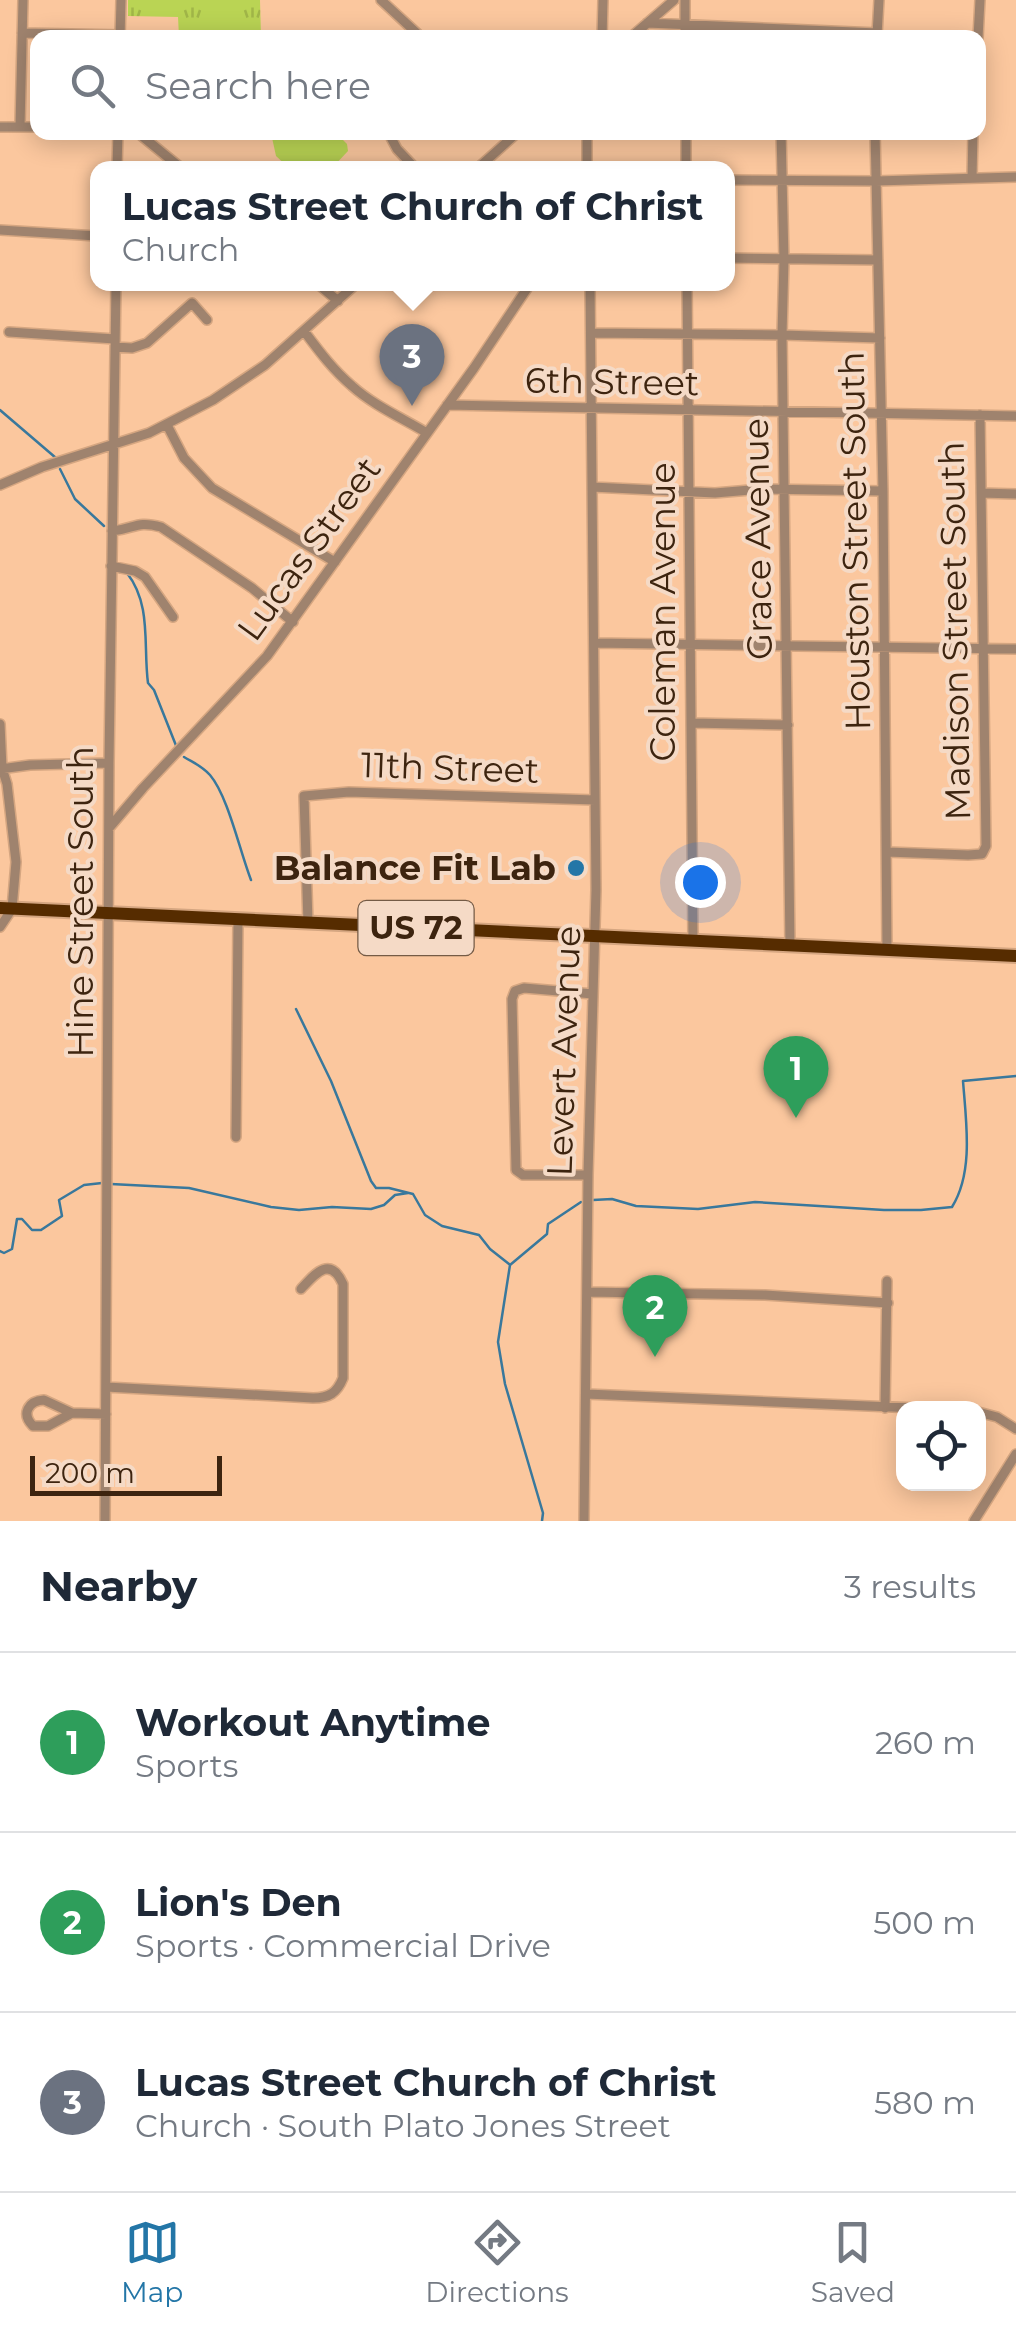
<!DOCTYPE html>
<meta charset="utf-8">
<style>
body{margin:0;font-family:Montserrat,sans-serif;background:#f2f2f3;color:#1f2937}
.controls{position:absolute;right:30px;bottom:30px;display:grid;overflow:hidden;border-radius:20px;box-shadow:0 5px 25px #0003}
.controls button{width:90px;height:90px;display:grid;place-items:center;padding:0;border:0;border-bottom:2px solid #e0e1e3;background:#fff;color:#1f2937;font:50px sans-serif}
.scale{position:absolute;left:30px;bottom:25px;width:192px;box-sizing:border-box;padding-left:10px;border:5px solid #3d240f;border-top:0;font-size:28px;line-height:35px;white-space:nowrap;color:#3d240f;-webkit-text-stroke:8px #f5dac6;paint-order:stroke}
.you{position:absolute;left:700px;top:882px;width:35px;height:35px;margin:-25px;border:8px solid #fff;border-radius:50%;background:#1a73e8;box-shadow:0 0 0 15px #1a73e833}
.badge{display:grid;place-items:center;width:65px;height:65px;border-radius:50%;background:#2376a7;color:#fff;font-size:32px;font-weight:700}
.pin{position:absolute;translate:-50% -82px;filter:drop-shadow(0 2px 5px #0008)}
.pin::after{content:'';position:absolute;top:52px;width:35px;height:30px;background:inherit;clip-path:polygon(0 0,100% 0,50% 100%)}
.popup{position:absolute;left:90px;top:161px;width:645px;height:130px;box-sizing:border-box;display:grid;place-content:center;border-radius:20px;background:#fff;filter:drop-shadow(0 2px 8px #0005);font-size:32px;white-space:nowrap;color:#747a83}
.popup b{font-size:38px;color:#1f2937}
.popup::after{content:'';position:absolute;left:50%;top:100%;margin-left:-20px;border:20px solid transparent;border-top-color:#fff}
.list{margin:0;padding:0;list-style:none}
h2{display:flex;justify-content:space-between;align-items:center;height:130px;margin:0;padding:0 40px;font-size:42px}
h2 small{font-size:32px;font-weight:400;color:#747a83}
.list li{display:grid;grid-template-columns:65px 1fr auto;gap:30px;align-items:center;box-sizing:border-box;height:180px;padding:0 40px;border-top:2px solid #e0e1e3}
.list b{display:block;font-size:38px;white-space:nowrap}
.list p{margin:0;font-size:32px;white-space:nowrap;color:#747a83}
.list em{font-size:32px;font-style:normal;color:#747a83}
.icon{flex:none;width:55px;height:55px;fill:none;stroke:currentColor;stroke-width:2;stroke-linecap:round;stroke-linejoin:round}
.map{position:relative;flex:none;width:1016px;height:1521px;overflow:hidden}
.search{position:absolute;background:#fff;box-shadow:0 5px 25px #0003;left:30px;right:30px;top:30px;height:110px;display:flex;align-items:center;gap:25px;box-sizing:border-box;padding:0 35px;border-radius:20px;color:#747a83;font-size:38px}
.sheet{height:670px;background:#fff}
nav{display:flex;justify-content:space-around;align-items:center;box-sizing:border-box;height:140px;border-top:2px solid #e0e1e3;background:#fff;font-size:28px;color:#747a83}
nav a{display:grid;justify-items:center;gap:5px}
nav .on{color:#2376a7}
.map>svg:first-child{display:block}
</style>
<div class="map">
<svg width="1016" height="1521" viewBox="0 0 1016 1521">
<defs>
<pattern id="park-tufts" width="24" height="20" patternUnits="userSpaceOnUse" patternTransform="scale(2.5)"><rect width="24" height="20" fill="#bad454"/><path d="M3 7l-1-3M5 7V3M7 7l1-3M15 17l-1-3M17 17v-4M19 17l1-3" fill="none" stroke="#a1b648"/></pattern>
</defs>
<rect width="100%" height="100%" fill="#fbc79e"/>
<path fill="#bad454" d="M271 133H336L347 144 348 151 332 168H289L276 156Z"/>
<path fill="url(#park-tufts)" d="M128 0H260L261 37H179L178 17 128 16Z"/>
<g fill="none" stroke-linecap="round" stroke-linejoin="round">
<path stroke="#39789c" stroke-width="2.5" d="M0 410 56 458
M60 469 75 499 104 526
M119 572 127 573C152 605 143 646 148 683L154 690 177 748
M184 757C194 763 202 766 210 775 228 796 240 852 251 880
M296 1009 331 1081 371 1181 376 1188H389L413 1194 425 1215 442 1226 479 1235 490 1249 509 1264
M111 1184 189 1188 271 1207 299 1210 332 1207 371 1209 384 1205 395 1195 408 1193
M593 1200 612 1199 636 1206 698 1209 755 1202 884 1210H921L952 1207C974 1172 966 1121 963 1081L1016 1076
M0 1251 4 1253 12 1249 17 1219H22L32 1230H41L62 1216 59 1200 84 1185 102 1183
M542 1521 543 1513 505 1384 498 1342 510 1265 547 1234 548 1224 581 1202"/>
<g stroke="#d5a681" stroke-width="12">
<path id="minor" d="M381 0 422 38
M685 0V38
M647 23 877 33
M22 33 120 35
M877 35 879 0
M120 38 121 0
M602 38 603 0
M630 38 674 0
M978 38 980 0
M20 126 23 0
M0 127H38
M137 132 181 168
M388 132 397 149 415 168
M587 132V168
M686 132V168
M781 132 784 260 782 335 790 945
M875 132 883 491 887 950
M117 168 118 132
M478 168 518 132
M972 178 973 132
M727 180 876 181 1016 177
M0 230 97 236
M727 258 878 260
M318 284 338 301
M687 284 693 941
M304 331C319 351 333 370 352 386 373 405 402 418 427 433
M9 332 115 339
M591 333 782 335 880 338
M115 347 132 348 147 343 192 303 207 320
M447 405 1016 416
M167 425 184 458 212 488 335 562
M0 485 42 467 149 433 213 400 265 365 356 284
M592 487 715 493 762 489 883 491
M981 493 1016 494
M112 531C135 529 136 520 161 527L252 588 293 622
M111 566 135 571 145 577 173 617
M594 643 1016 649
M691 723 788 725
M0 724 2 768 7 784 16 862 12 909 0 927
M0 769 30 765 109 763
M109 828 143 788 267 656 474 368 530 284
M887 852 968 855 982 854 986 846 980 415
M308 923 304 796 349 792 595 800
M236 1137 238 920
M588 1175H523L516 1170 512 999 515 991 524 988 593 994
M587 1292 765 1295 888 1303
M106 1387 313 1398C329 1398 337 1393 343 1378V1284C330 1255 315 1274 301 1289
M586 1394 916 1408
M44 1400 72 1413 48 1426H33C21 1414 28 1401 44 1400Z
M885 1408 887 1281
M978 1412 997 1417 1016 1429
M72 1413 106 1414
M105 1521 109 763 116 284
M584 1521 588 1175 596 890 590 284
M974 1521 1016 1454"/>
</g>
<g stroke="#d5a681" stroke-width="16">
<path id="highway" d="M0 908 1016 956"/>
</g>
<use href="#minor" stroke="#9f836e" stroke-width="9"/>
<use href="#highway" stroke="#562c00" stroke-width="12"/>
</g>
<circle fill="#2376a7" stroke="#f5dac6" stroke-width="4" cx="576" cy="868" r="10"/>
<g text-anchor="middle" stroke-width="8" stroke-linejoin="round" paint-order="stroke">
<rect fill="#f5dac6" stroke="#745b46" stroke-width="2.5" x="358.5" y="901" width="115" height="54" rx="8"/>
<g font-size="32" font-weight="bold" fill="#3d240f">
<text x="416" y="939">US 72</text>
</g>
<g font-size="35" fill="#3d240f" stroke="#f5dac6">
<text transform="translate(612 382) rotate(1)" y="12">6th Street</text>
<text transform="translate(758 539) rotate(-91)" y="12">Grace Avenue</text>
<text transform="translate(855 541) rotate(-91)" y="12">Houston Street South</text>
<text transform="translate(309 549) rotate(-54)" y="12">Lucas Street</text>
<text transform="translate(663 612) rotate(-90)" y="12">Coleman Avenue</text>
<text transform="translate(955 631) rotate(-91)" y="12">Madison Street South</text>
<text transform="translate(450 768) rotate(2)" y="12">11th Street</text>
<text transform="translate(81 902) rotate(-90)" y="12">Hine Street South</text>
<text transform="translate(564 1051) rotate(-88)" y="12">Levert Avenue</text>
</g>
<g font-size="35" font-weight="bold" fill="#3d240f" stroke="#f5dac6" text-anchor="end">
<text x="556" y="880">Balance Fit Lab</text>
</g>
</g>
</svg>
<div class="controls">
<button><svg class="icon" aria-label="locate" viewBox="0 0 24 24"><circle cx="12" cy="12" r="6"/><path d="M12 2v4M12 18v4M2 12h4M18 12h4"/></svg></button>
</div>
<div class="scale">200 m</div>
<div class="you"></div>
<div class="pin badge" style="left:796px;top:1118px;background:#2e9e5b">1</div>
<div class="pin badge" style="left:655px;top:1357px;background:#2e9e5b">2</div>
<div class="pin badge" style="left:412px;top:406px;background:#6b7280">3</div>
<div class="popup"><b>Lucas Street Church of Christ</b>Church</div>
<div class="search"><svg class="icon" aria-label="search" viewBox="0 0 24 24"><circle cx="10" cy="10" r="6"/><path d="M15 15l6 6"/></svg>Search here</div>
</div>
<section class="sheet">
<h2>Nearby<small>3 results</small></h2>
<ul class="list">
<li><span class="badge" style="background:#2e9e5b">1</span><div><b>Workout Anytime</b><p>Sports</p></div><em>260 m</em></li>
<li><span class="badge" style="background:#2e9e5b">2</span><div><b>Lion's Den</b><p>Sports · Commercial Drive</p></div><em>500 m</em></li>
<li><span class="badge" style="background:#6b7280">3</span><div><b>Lucas Street Church of Christ</b><p>Church · South Plato Jones Street</p></div><em>580 m</em></li>
</ul>
</section>
<nav>
<a class="on"><svg class="icon" aria-label="map" viewBox="0 0 24 24"><path d="M3 6l6-2 6 2 6-2v14l-6 2-6-2-6 2zM9 4v14M15 6v14"/></svg>Map</a>
<a><svg class="icon" aria-label="directions" viewBox="0 0 24 24"><path d="M12 3l9 9-9 9-9-9zM9 14v-3h6M13 9l2 2-2 2"/></svg>Directions</a>
<a><svg class="icon" aria-label="saved" viewBox="0 0 24 24"><path d="M7 4h10v16l-5-4-5 4z"/></svg>Saved</a>
</nav>
